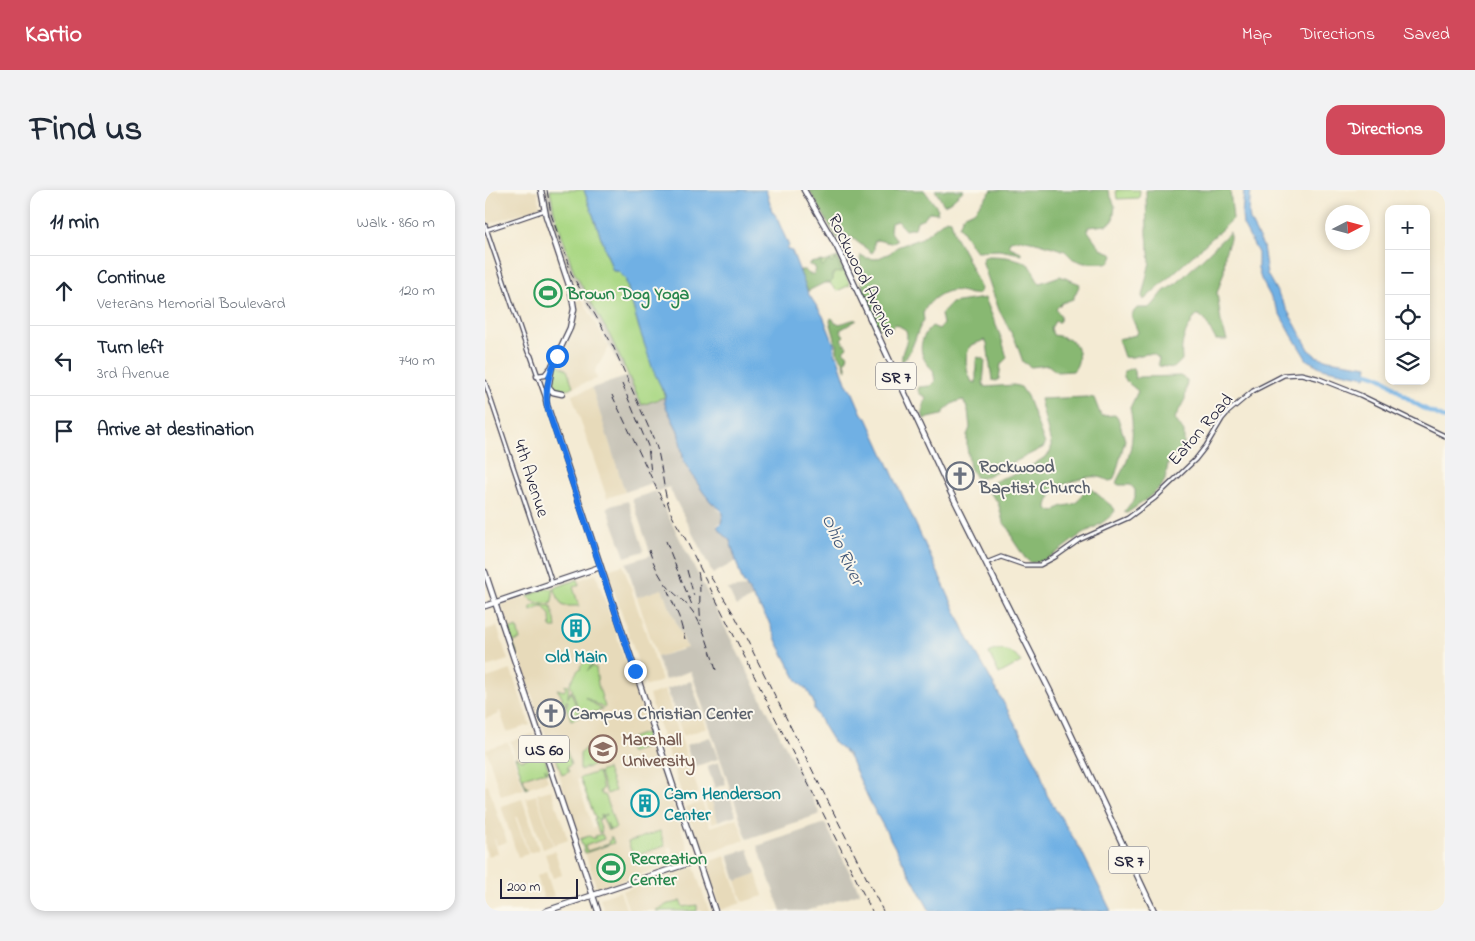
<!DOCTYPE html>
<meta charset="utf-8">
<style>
body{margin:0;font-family:"Indie Flower",sans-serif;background:#f2f2f3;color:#1f2937}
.controls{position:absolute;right:15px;top:15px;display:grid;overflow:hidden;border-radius:10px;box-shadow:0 2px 8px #0003}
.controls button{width:45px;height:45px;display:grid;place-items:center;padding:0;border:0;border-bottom:1px solid #e0e1e3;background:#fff;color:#1f2937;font:25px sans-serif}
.compass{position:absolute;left:840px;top:15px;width:45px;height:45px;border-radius:50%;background:#fff;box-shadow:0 2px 8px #0003;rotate:84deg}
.scale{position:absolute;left:15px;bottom:12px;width:78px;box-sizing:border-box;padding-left:5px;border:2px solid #22223b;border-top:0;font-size:14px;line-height:18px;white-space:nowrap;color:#22223b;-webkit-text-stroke:4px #fbf7ec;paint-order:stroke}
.stop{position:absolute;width:15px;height:15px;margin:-11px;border:4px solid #1a73e8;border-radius:50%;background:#fff}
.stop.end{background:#1a73e8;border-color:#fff;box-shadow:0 1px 5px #0008}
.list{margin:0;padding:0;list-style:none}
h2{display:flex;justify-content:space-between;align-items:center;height:65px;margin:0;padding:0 20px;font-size:21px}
h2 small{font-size:16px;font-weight:400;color:#747a83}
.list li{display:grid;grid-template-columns:32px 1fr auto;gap:15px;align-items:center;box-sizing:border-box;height:70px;padding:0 20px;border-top:1px solid #e0e1e3}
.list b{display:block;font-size:19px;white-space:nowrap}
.list p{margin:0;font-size:16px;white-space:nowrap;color:#747a83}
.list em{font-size:16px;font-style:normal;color:#747a83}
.icon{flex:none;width:28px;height:28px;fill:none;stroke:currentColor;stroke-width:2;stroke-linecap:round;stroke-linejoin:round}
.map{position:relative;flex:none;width:960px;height:721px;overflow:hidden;border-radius:15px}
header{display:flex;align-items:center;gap:30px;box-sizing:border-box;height:70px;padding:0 25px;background:#d1495b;color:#fff}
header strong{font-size:24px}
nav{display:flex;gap:28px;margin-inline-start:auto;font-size:18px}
.intro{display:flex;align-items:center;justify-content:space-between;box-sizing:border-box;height:120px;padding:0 30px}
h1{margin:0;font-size:35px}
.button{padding:12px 22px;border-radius:15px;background:#d1495b;color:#fff;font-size:18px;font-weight:700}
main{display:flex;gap:30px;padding:0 30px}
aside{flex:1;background:#fff;border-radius:15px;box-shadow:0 2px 8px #0003}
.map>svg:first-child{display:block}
</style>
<header>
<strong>Kartio</strong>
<nav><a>Map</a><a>Directions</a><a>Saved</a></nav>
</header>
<div class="intro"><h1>Find us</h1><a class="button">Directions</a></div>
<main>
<aside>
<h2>11 min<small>Walk · 860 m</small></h2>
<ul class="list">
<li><svg class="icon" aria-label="ahead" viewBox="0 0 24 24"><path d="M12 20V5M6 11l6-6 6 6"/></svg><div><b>Continue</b><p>Veterans Memorial Boulevard</p></div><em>120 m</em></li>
<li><svg class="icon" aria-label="left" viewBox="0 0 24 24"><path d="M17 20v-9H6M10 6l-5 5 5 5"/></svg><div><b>Turn left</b><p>3rd Avenue</p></div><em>740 m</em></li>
<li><svg class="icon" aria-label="arrive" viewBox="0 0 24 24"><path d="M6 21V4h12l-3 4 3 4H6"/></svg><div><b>Arrive at destination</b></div></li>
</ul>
</aside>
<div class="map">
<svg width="960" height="721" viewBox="0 0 960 721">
<rect width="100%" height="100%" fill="#fbf7ec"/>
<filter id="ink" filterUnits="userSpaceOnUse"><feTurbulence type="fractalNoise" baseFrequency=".02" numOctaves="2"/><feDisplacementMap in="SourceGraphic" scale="10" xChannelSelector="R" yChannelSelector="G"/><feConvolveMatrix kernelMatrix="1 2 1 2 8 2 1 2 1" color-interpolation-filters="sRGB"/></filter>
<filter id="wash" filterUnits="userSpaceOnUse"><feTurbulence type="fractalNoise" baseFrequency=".0096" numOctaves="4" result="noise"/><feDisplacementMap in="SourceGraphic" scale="20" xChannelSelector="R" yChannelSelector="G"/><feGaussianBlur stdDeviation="1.12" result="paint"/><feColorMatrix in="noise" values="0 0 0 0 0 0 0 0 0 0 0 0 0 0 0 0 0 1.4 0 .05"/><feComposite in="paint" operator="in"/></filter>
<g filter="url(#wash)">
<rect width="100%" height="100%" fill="#f4ebd4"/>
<path fill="#e7daba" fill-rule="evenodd" d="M0 0H52L55 17 4 34 0 24Z
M97 109 124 157 110 181 112 189 74 202 67 198V190L89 140 92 124V111Z
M107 198 140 302 122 308 87 205Z
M138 375 177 491 161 496 122 380Z
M111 384 206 668 191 672 186 657 182 658 187 674 112 699 56 531 80 523 77 513 52 520 17 415ZM96 588 112 636 108 638 92 590Z
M177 399 202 459H195L172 467 152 407Z
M12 436 23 470 1 477 0 440Z
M26 480 45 535 22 542 15 521 13 522 14 524 0 529V483L2 488Z
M180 500 214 603 198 608 164 505Z
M217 524 222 538 198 546 193 532Z
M48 544 63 591 41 598 25 551Z
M23 552 39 599 16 606 1 559Z
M3 595 22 652 12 655 10 649H9L13 663 3 666 0 656V596Z
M66 600 83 650 69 655 52 604Z
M51 605 68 655 58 659 41 608Z
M37 609 54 660 44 663 32 627H30L43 664 33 667 16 616Z
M226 609 233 631 227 633 219 611Z
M217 612 225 637 252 628 260 650 217 664 201 617Z
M70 661 77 685 68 688 60 664Z
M240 666 256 713 236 720 220 673Z
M209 677 224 721H144L137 701Z
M61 682 69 706 59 709 52 686Z
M271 684 278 706 258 712 251 691Z
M135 701 142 721H119L115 708Z"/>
<path fill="#c8c4b8" d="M60 0H64L70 29 84 71 88 70 89 75 86 78 88 83 112 121 140 177 136 179 112 131 86 86 64 22H62Z
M144 186 157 215 180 207 181 217 193 241 198 266 226 312 237 324V331L232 335V339L236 340 245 349 251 371 228 384 184 297 171 302 335 624 262 649 206 481 180 490 172 467 202 458 177 399 152 407 141 373 166 365 147 309 171 301 167 293 140 302 107 198Z
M143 311 159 361 140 367 122 317Z
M261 397 269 407 251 416 243 399Z
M206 491 217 524 193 532 182 499Z
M225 547 233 569 208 577 201 555Z
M234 572 241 594 230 598 222 576Z
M244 603 251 625 233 631 226 609Z
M340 633 375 703 321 721H296L272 656Z
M263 659 271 684 251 691 243 665Z"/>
<path fill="#abd885" stroke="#667d60" d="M65 0H99L128 81H133L140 88 154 138 180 207 157 215 125 146 89 82 69 21Z
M631 0H655L654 8 632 9Z
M353 67 365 95 352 101 347 96 334 72H339Z
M74 175 82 180 88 196C81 201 72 204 66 196L67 190 70 189 68 185 72 176Z
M93 389 94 395 88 397 94 416H78L75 412 69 398Z
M63 398 68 399V406L66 414C55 412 47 414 43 406L51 403 46 404Z
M51 414 66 416 70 430 71 438H66L65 425 58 416 46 421 45 418Z
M32 437 35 450 28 452 33 465 31 466 24 445V440Z
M510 460C522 459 529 463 536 472L514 484 504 463Z
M101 469 107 475 102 481 107 476 111 478 113 495 120 517 118 518 100 507 117 520 97 526 95 525 85 493 93 480 96 479 95 477Z
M84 495 83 508 86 501 94 525 93 528 86 530 81 517 83 511H81L80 516 76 509 78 508 72 499 79 501 81 498 79 496Z
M163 542 168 555 145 563 141 550Z
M77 546 86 575 82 577 84 582 77 585 66 552Z
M54 549 64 581 62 582 60 578 61 583 57 582 38 588 41 597H44L41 599 30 567 38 570 47 566 51 560 55 563 54 559 51 558Z
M106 553 118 559 123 571 112 575 107 560H108L105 556Z
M102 556 110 575 95 580V564Z
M122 579 130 601 122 604 114 582Z
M113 582 118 599 115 601 117 605H120L121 607 131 638 125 640 122 633 124 640 123 641 118 628 116 627 122 624 115 626 116 629H113L117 642 114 643 109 629 112 628 110 627 95 588Z
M175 641 180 656 148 666 143 652Z
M117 644 119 649 100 656 102 661 124 654 123 651 126 650 125 647H127L129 653 100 663 95 649 104 646 110 649V646Z
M195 710 198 717 212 715V721H171V720L183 714 194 712Z"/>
<path fill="#88b872" stroke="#556d56" d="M324 0H439L453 19 452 23 444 22 439 28 432 31 430 38 420 40 412 31 406 33 405 41 412 50 406 53 392 50 389 52V60L387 63 366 47C361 46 357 50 352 48Z
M450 0H479L465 12 459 15Z
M507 0H623L630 16 628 31 622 35 603 37V41L616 59 626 63 628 66 625 72 621 73H599L588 69 580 61 555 53 536 49 525 51 524 54 525 57 536 62V64L514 60 492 61 489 59 474 36 478 26 489 21Z
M661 0H745L748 29 659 110 657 106 665 72 662 45Z
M461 29 466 30 470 46 480 64 496 99 494 103C486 106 482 102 474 101 460 98 444 110 438 123L439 130C430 143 429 161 417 172 415 159 425 153 421 140L411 134 399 142C385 132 371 82 376 65L381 68 391 69 405 63 412 57 437 48Z
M745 42V49L740 63 739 82 732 103 736 132 742 150H731L720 130 714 125H711C701 141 695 150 697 170L689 178 674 176 673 173 674 169C665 157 651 170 639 167L633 149 651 145 653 142 647 128V124L652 118H663L667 116 679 101 692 93Z
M502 66C514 66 536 67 545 76 550 81 549 88 555 93L575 86 595 94 588 109 577 113 571 119C574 124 578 126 574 132L570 131 566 138 568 145 579 147V149L583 148C595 155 597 172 588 181L572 182 563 175 546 177 538 172 531 152 514 120 498 74V68Z
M351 68 357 82 348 83V90L345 93H339L323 101 316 87 315 80H320L324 84H329L331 80 329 76 324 75V73L338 71 336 74 338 76 344 71 347 73Z
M500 108 517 150 522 168 516 174 514 189 511 191 507 190 502 153 500 150 486 155C478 167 481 181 487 192L491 193V171L493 167 500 170 498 194 500 197 529 195 536 197 542 206 560 254 559 257 498 288H491L485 278 482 257V245L485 238 483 220 478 210C467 212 463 216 457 225L439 229 437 222 441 207 435 204 433 200 434 197 445 196 450 191 448 180C433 167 432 150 447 136L454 139 458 134 456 124 466 113Z
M346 128 348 129 350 133C357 136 366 128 372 130L355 140 359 146 356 149 362 157 358 161 363 165 360 173 362 180 360 179 359 172 352 162V154L349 152 350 149 345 131Z
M647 178 649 181 650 189 654 187 695 186 702 190 700 209 691 226 690 229 699 242V257L683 274 680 290 676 297 658 312 642 323 639 322 650 308V300L646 295H634L631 293C634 285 639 279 642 271 648 255 649 234 645 218L653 201 642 192 638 185 640 181Z
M602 207 609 208 616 226 631 225 633 228 640 250 631 283 628 290 624 291C608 281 591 291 575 296 569 300 561 312 562 319L569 322C577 314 579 317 588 314 595 312 597 303 602 298H605L629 318 630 321C619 335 604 339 591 348 576 359 564 371 546 373L540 368 528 350 525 340 518 332 513 312 502 300C507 289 522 287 533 283 543 278 555 271 564 264L566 260V254L555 209Z"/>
<path fill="#70b0e4" stroke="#496990" d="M99 0H281L287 21 291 26 304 56 302 59 307 61 323 103 338 126 349 154 350 166 352 165 361 193 368 203 377 224 382 228 483 448 554 577 562 605 597 662 626 721H445L386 614 363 564 349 553 338 535 329 519V513L323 501 313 492 292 452 283 430 257 390 245 351 232 337 236 333 238 325 235 319 226 312 218 302 199 272 193 241 181 217 179 211 180 205 168 180 154 138 140 88 133 81H128Z
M759 0H766L764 22 765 31 778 56 782 84 825 161 831 166 843 170 883 176 881 187 837 178 822 170 803 139 776 89 773 79V63L758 35 757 25Z"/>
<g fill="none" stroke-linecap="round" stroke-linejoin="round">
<path stroke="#70b0e4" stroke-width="4.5" d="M878 182C905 187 907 198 928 212 938 219 949 223 960 228"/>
</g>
</g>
<g filter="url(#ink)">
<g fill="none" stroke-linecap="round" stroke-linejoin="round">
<g stroke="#424052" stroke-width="5.5">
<path id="minor" d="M0 35 43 162 46 166 61 209
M1 40 60 20
M0 192 67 393
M501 373 516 367 539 375H555L570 367 594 350 643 328 670 308 710 270 721 256 737 229 743 222 768 201 799 185 816 184 832 188 875 205 960 246"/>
</g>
<g stroke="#424052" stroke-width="7">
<path id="major" d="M56 0 61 26 86 101 89 119 85 138 67 176 61 210 62 215 161 513
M319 0 352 57 466 303 574 519 669 721
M52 186 60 185 65 179
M63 196 68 202 77 204
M0 382 113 721
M0 416 115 377
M161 515 230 721
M61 721 213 670"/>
</g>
<use href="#minor" stroke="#fff" stroke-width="3"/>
<use href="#major" stroke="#fff" stroke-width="4.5"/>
<path stroke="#22223b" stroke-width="1" stroke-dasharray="8 4" stroke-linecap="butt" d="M62 0 66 24 87 85 128 156 170 252C178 274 177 298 185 320 188 330 195 339 200 348L387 721
M137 194 163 256 166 283
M127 205 180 316
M181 351 191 377 207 415
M164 360C169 375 175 389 186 400 194 408 202 413 208 422 220 439 225 461 231 480
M202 380 209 406
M213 382C217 398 213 415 216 431
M225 386 250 426 398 721
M182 399 194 427 200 449"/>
</g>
</g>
<g fill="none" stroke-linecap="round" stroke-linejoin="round" filter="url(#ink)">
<path stroke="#1a73e8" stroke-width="6" d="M72 166C64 182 59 204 63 220L150 481"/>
</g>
<defs>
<g id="stadium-ring" transform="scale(1.4375)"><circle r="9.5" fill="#fbf7ec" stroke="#2e9e5b" stroke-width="1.5"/><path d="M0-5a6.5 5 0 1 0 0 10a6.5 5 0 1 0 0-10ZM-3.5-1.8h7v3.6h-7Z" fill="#2e9e5b"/></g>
<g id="church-ring" transform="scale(1.4375)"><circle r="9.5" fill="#fbf7ec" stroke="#6b7280" stroke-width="1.5"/><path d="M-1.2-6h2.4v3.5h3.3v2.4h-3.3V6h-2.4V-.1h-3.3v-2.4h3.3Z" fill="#6b7280"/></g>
<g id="building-ring" transform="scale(1.4375)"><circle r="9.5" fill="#fbf7ec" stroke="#0f9aa8" stroke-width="1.5"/><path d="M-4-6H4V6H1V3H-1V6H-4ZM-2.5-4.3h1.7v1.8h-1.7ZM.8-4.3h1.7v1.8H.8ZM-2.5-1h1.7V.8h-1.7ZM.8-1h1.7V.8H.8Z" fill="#0f9aa8"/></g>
<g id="university-ring" transform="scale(1.4375)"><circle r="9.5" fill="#fbf7ec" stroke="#8d6e63" stroke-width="1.5"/><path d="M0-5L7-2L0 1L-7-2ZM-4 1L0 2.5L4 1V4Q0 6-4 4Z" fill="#8d6e63"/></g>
</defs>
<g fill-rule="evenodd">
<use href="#stadium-ring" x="63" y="103"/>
<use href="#church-ring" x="475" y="286"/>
<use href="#building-ring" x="91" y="438"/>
<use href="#church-ring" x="66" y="523"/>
<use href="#university-ring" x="118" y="559"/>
<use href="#building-ring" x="160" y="613"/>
<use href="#stadium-ring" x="126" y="678"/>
</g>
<g text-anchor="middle" stroke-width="4" stroke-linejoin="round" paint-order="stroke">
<g fill="#fbf7ec" stroke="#636270" stroke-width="1">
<rect x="391" y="172.5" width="40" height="27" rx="4"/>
<rect x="34" y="545.5" width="50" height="27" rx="4"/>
<rect x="624" y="656.5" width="40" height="27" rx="4"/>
</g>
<g font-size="16" font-weight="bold" fill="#22223b">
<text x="411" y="192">SR 7</text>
<text x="59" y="565">US 60</text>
<text x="644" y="676">SR 7</text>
</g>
<g font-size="18" fill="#22223b" stroke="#fbf7ec">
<text transform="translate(378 85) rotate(64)" y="6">Rockwood Avenue</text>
<text transform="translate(715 239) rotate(-49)" y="6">Eaton Road</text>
<text transform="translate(47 288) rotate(72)" y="6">4th Avenue</text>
</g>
<g font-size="18" font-weight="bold" fill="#27864d" stroke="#fbf7ec" text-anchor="start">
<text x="82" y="109">Brown Dog Yoga</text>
<text x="145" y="674">Recreation<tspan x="145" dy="21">Center</tspan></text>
</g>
<g font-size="18" font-weight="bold" fill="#5b616d" stroke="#fbf7ec" text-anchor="start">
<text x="494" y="282">Rockwood<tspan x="494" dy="21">Baptist Church</tspan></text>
<text x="85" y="529">Campus Christian Center</text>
</g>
<g font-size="18" font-weight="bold" fill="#0d838f" stroke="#fbf7ec">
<text x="91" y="472">Old Main</text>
<text x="179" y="609" text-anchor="start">Cam Henderson<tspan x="179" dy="21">Center</tspan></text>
</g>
<g font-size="18" font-weight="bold" fill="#785e54" stroke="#fbf7ec" text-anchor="start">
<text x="137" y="555">Marshall<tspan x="137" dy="21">University</tspan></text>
</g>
<g font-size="19" font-style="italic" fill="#3d5476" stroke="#fbf7ec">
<text transform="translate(359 359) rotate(65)" y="7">Ohio River</text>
</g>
</g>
</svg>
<div class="controls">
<button>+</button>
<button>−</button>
<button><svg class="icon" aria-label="locate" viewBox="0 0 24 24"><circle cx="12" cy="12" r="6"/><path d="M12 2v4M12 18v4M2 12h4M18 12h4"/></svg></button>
<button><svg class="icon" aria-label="layers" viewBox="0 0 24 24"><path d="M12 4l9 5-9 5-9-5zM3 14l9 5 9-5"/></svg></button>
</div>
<svg class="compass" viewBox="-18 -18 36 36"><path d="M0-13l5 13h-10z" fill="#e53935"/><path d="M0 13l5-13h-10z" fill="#747a83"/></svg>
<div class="scale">200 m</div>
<div class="stop" style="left:72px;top:166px"></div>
<div class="stop end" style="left:150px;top:481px"></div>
</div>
</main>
